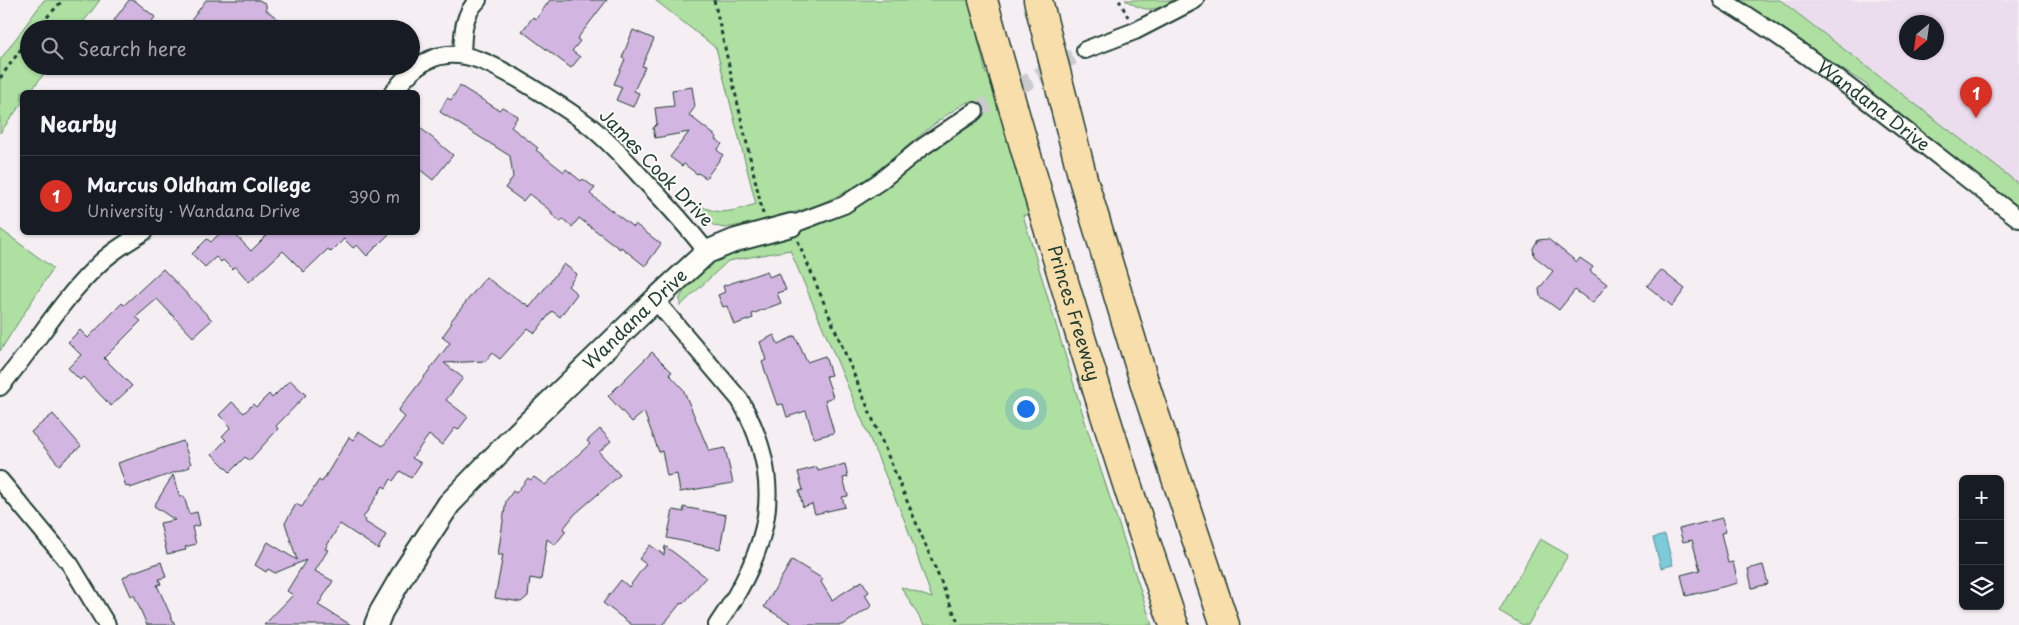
<!DOCTYPE html>
<meta charset="utf-8">
<style>
body{margin:0;font-family:"Playpen Sans",sans-serif;background:#20242c;color:#f1f3f6}
.controls{position:absolute;right:15px;bottom:15px;display:grid;overflow:hidden;border-radius:8px;box-shadow:0 1px 4px #0004}
.controls button{width:45px;height:45px;display:grid;place-items:center;padding:0;border:0;border-bottom:1px solid #363941;background:#171b24;color:#f1f3f6;font:25px sans-serif}
.compass{position:absolute;left:1899px;top:15px;width:45px;height:45px;border-radius:50%;background:#171b24;box-shadow:0 1px 4px #0004;rotate:209deg}
.you{position:absolute;left:1025px;top:408px;width:18px;height:18px;margin:-12px;border:4px solid #fff;border-radius:50%;background:#1a73e8;box-shadow:0 0 0 8px #1a73e833}
.badge{display:grid;place-items:center;width:32px;height:32px;border-radius:50%;background:#d93025;color:#fff;font-size:16px;font-weight:700}
.pin{position:absolute;translate:-50% -41px;filter:drop-shadow(0 1px 2px #0008)}
.pin::after{content:'';position:absolute;top:26px;width:18px;height:15px;background:inherit;clip-path:polygon(0 0,100% 0,50% 100%)}
.list{margin:0;padding:0;list-style:none}
h2{display:flex;justify-content:space-between;align-items:center;height:65px;margin:0;padding:0 20px;font-size:21px}
h2 small{font-size:16px;font-weight:400;color:#9ea1a6}
.list li{display:grid;grid-template-columns:32px 1fr auto;gap:15px;align-items:center;box-sizing:border-box;height:80px;padding:0 20px;border-top:1px solid #363941}
.list b{display:block;font-size:19px;white-space:nowrap}
.list p{margin:0;font-size:16px;white-space:nowrap;color:#9ea1a6}
.list em{font-size:16px;font-style:normal;color:#9ea1a6}
.icon{flex:none;width:28px;height:28px;fill:none;stroke:currentColor;stroke-width:2;stroke-linecap:round;stroke-linejoin:round}
.map{position:relative;flex:none;width:2019px;height:625px;overflow:hidden}
.search{position:absolute;background:#171b24;box-shadow:0 1px 4px #0004;left:20px;top:20px;width:400px;height:55px;display:flex;align-items:center;gap:12px;box-sizing:border-box;padding:0 18px;border-radius:28px;color:#9ea1a6;font-size:19px}
.panel{position:absolute;background:#171b24;box-shadow:0 1px 4px #0004;left:20px;top:90px;width:400px;height:145px;border-radius:8px}
.map>svg:first-child{display:block}
</style>
<div class="map">
<svg width="2019" height="625" viewBox="0 0 2019 625">
<rect width="100%" height="100%" fill="#f5eef3"/>
<filter id="ink" filterUnits="userSpaceOnUse"><feTurbulence type="fractalNoise" baseFrequency=".02" numOctaves="2"/><feDisplacementMap in="SourceGraphic" scale="10" xChannelSelector="R" yChannelSelector="G"/><feConvolveMatrix kernelMatrix="1 2 1 2 8 2 1 2 1" color-interpolation-filters="sRGB"/></filter>
<g filter="url(#ink)">
<path fill="#ebddee" fill-rule="evenodd" d="M1780 0H2019V184ZM1906 22H1936V52H1906Z"/>
<path fill="#ade0a1" stroke="#668e6a" d="M44 0H100L78 29H29V66H50L30 92H22V103L0 133V60Z
M655 0H969L986 74 992 76 1030 215H1023L1087 428 1152 625H924L901 587 932 598 906 524 790 250 728 261 680 306V298L689 283 722 253 766 243 814 227 848 213 878 194 931 150 979 121 969 101C931 122 901 154 866 179 824 209 775 218 726 228L714 226 693 202C719 217 729 212 756 204L716 48Z
M1125 0H1179C1154 9 1150 15 1125 0Z
M1733 0H1780L2019 184V207L1941 149 1919 129 1875 97 1867 85Z
M0 229 53 268 0 351Z
M1540 539 1568 555 1528 625H1523L1499 611Z"/>
<path fill="#7dcadb" stroke="#579298" d="M1665 535 1673 565 1661 568 1653 538Z"/>
<path fill="#d3b5e2" stroke="#1f3d34" d="M129 0H134L155 17 146 29H126L114 20Z
M206 0H259L266 4V10L292 29H185Z
M550 0H607L577 39 580 41 572 51 580 57 571 68 522 31 533 17 536 19Z
M633 30 654 39 642 66 645 67 634 91 639 93 633 107 616 100 622 87 614 84 625 59 622 58Z
M460 86 499 110 502 107 518 116 511 127 538 148 536 150 564 172 566 169 581 181 583 179 595 188 590 194 633 227 635 224 661 244 645 266 621 247 620 249 579 218 572 227 563 219 561 222 551 214 552 212 529 194 523 201 505 188 513 177 510 156 440 112 447 98 451 100Z
M692 87 695 107 689 115 717 137 716 139 722 144 717 150 723 155 706 178 698 173 697 174 684 164 682 166 670 157 689 132 655 138 653 128 657 124 655 108 674 106 672 90Z
M418 126 453 155 433 180 418 168Z
M221 232H233L251 251 270 232H391L367 256 357 245 353 248 344 239 331 252 328 249 304 272 283 251 249 282 235 266 232 269 223 260 221 262 216 257 205 267 192 254 207 239 211 242Z
M1548 239 1577 262 1580 258 1593 267 1590 271 1607 284 1593 303 1575 290 1559 310 1540 296 1539 289 1553 271 1534 256 1533 248 1538 240Z
M564 264 577 274 568 286 577 294 560 317 552 311 535 333 528 328 500 359 492 353 486 361 444 363 463 378 446 400 468 417 458 430 455 428 442 445 429 435 412 458 421 463 411 478 400 471 393 481 391 479 386 488 383 486 363 518 366 520 365 522 386 535 378 549 340 524 325 549 328 550 315 571 333 581 318 605 351 625H264L293 595 287 591 306 560 275 573 268 569 266 572 255 565 268 542 297 560 285 523 296 504 302 507 319 480 322 482 349 437 353 440 358 431 383 446 405 417 398 411 450 343 442 337 452 323 450 322 486 277 508 294 509 293 524 304 525 303 530 307Z
M163 269 212 320 193 337 157 299 136 317 141 321 104 358 132 386 111 406 83 377 80 380 68 368 81 355 68 342 80 330 88 338 122 303 124 305Z
M1661 270 1685 289 1672 306 1647 286Z
M767 271 769 277 779 273 786 290 777 293 781 303 752 314 753 318 734 325 727 306 723 307 718 295 725 292 723 286Z
M774 335 778 344 795 336 807 362 825 356 831 375 826 376 833 397 825 400 834 433 814 438 806 411 787 417 783 404 777 405 762 362 766 360 760 342Z
M652 352 672 372 669 374 683 389 709 451 725 448 733 483 680 492 677 474 667 476 662 451 659 452 644 412 632 422 608 396Z
M290 380 306 395 276 426 278 429 249 461 245 457 230 472 212 454 226 440 222 436 231 427 219 415 232 402 244 413 253 404 256 407 269 394 272 398Z
M53 414 81 446 59 465 31 432Z
M600 429 611 441 599 452 620 475 575 514 563 529 566 531 555 545 547 539 541 580 530 578 528 596 521 602 495 598 503 555H498L506 501 513 491 516 493 528 478 531 480 534 477 545 485 590 444 587 441Z
M183 441 191 464 189 465 190 467 130 488 129 486 126 487 118 463Z
M845 464 848 477 843 478 848 496 842 497 845 507 815 514 812 504 803 507 799 491 803 490 798 472 817 467 818 471Z
M173 475 180 497 184 496 189 514 197 512 200 525 192 527 196 544 185 547 186 550 167 554 160 523 175 520 154 506Z
M683 507 726 515 720 549 667 538 673 510 684 512Z
M1722 518 1726 532 1721 533 1728 563 1733 562 1738 583 1686 596 1681 575 1700 570 1692 540 1683 542 1679 529Z
M650 545 664 555 665 546 706 577 684 603 680 604 663 625H632L603 603 621 580 629 587 646 564 639 559Z
M792 560 823 579 821 582 832 600 862 581 869 592 865 595 872 606 843 625H794L764 607Z
M161 562 166 577 159 579 161 584 157 585 175 625H147L134 595 131 596 123 578 128 575V574Z
M1763 565 1768 584 1752 588 1748 569Z"/>
<g fill="none" stroke-linecap="round" stroke-linejoin="round">
<path stroke="#cacbcd" stroke-width="16" stroke-dasharray="16 8" stroke-linecap="butt" d="M975 111 1085 50"/>
<g stroke="#1f3d34" stroke-width="20">
<g id="street">
<path id="s1" d="M1722 0C1826 63 1922 145 2019 219"/>
<path d="M1085 50 1135 31 1195 0"/>
<path d="M462 55C463 34 462 16 478 0"/>
<path d="M393 92C407 75 423 57 447 55 473 53 496 67 518 79 543 94 568 109 591 127 609 142 626 160 642 178 665 202 687 226 707 252"/>
<path d="M791 225 844 205 879 182 921 148 975 111"/>
<path d="M655 300 740 400C788 484 769 550 717 625"/>
<path d="M0 387C33 349 58 304 94 269 108 254 126 243 144 232"/>
<path d="M0 480 70 564 107 625"/>
</g>
</g>
<g stroke="#1f3d34" stroke-width="26">
<g id="secondary">
<path id="s2" d="M376 625 381 612 405 571 449 504 511 440 655 300 707 252 736 240 791 225"/>
</g>
</g>
<g stroke="#1f3d34" stroke-width="31">
<g id="highway">
<path id="s3" d="M983 0C1041 210 1103 419 1174 625"/>
<path d="M1038 0 1083 179 1147 391 1225 625"/>
</g>
</g>
<path stroke="#1f3d34" stroke-width="3" stroke-dasharray="4 4" stroke-linecap="butt" d="M714 0 763 214
M1119 0 1128 17
M36 29 63 0
M0 78 29 38
M798 241 959 625"/>
<use href="#street" stroke="#fdfcf7" stroke-width="16"/>
<use href="#secondary" stroke="#fdfcf7" stroke-width="22"/>
<use href="#highway" stroke="#f8deab" stroke-width="28"/>
</g>
</g>
<g text-anchor="middle" stroke-width="4" stroke-linejoin="round" paint-order="stroke">
<g font-size="18" fill="#1f3d34" stroke="#fdfcf7">
<text dy="6" stroke="none"><textPath href="#s1" startOffset="185">Wandana Drive</textPath></text>
<text transform="translate(656 168) rotate(46)" y="6">James Cook Drive</text>
<text dy="6" stroke="none"><textPath href="#s3" startOffset="326">Princes Freeway</textPath></text>
<text dy="6" stroke="none"><textPath href="#s2" startOffset="404">Wandana Drive</textPath></text>
</g>
</g>
</svg>
<div class="controls">
<button>+</button>
<button>−</button>
<button><svg class="icon" aria-label="layers" viewBox="0 0 24 24"><path d="M12 4l9 5-9 5-9-5zM3 14l9 5 9-5"/></svg></button>
</div>
<svg class="compass" viewBox="-18 -18 36 36"><path d="M0-13l5 13h-10z" fill="#e53935"/><path d="M0 13l5-13h-10z" fill="#9ea1a6"/></svg>
<div class="you"></div>
<div class="pin badge" style="left:1976px;top:118px">1</div>
<div class="search"><svg class="icon" aria-label="search" viewBox="0 0 24 24"><circle cx="10" cy="10" r="6"/><path d="M15 15l6 6"/></svg>Search here</div>
<section class="panel">
<h2>Nearby<small></small></h2>
<ul class="list">
<li><span class="badge">1</span><div><b>Marcus Oldham College</b><p>University · Wandana Drive</p></div><em>390 m</em></li>
</ul>
</section>
</div>
